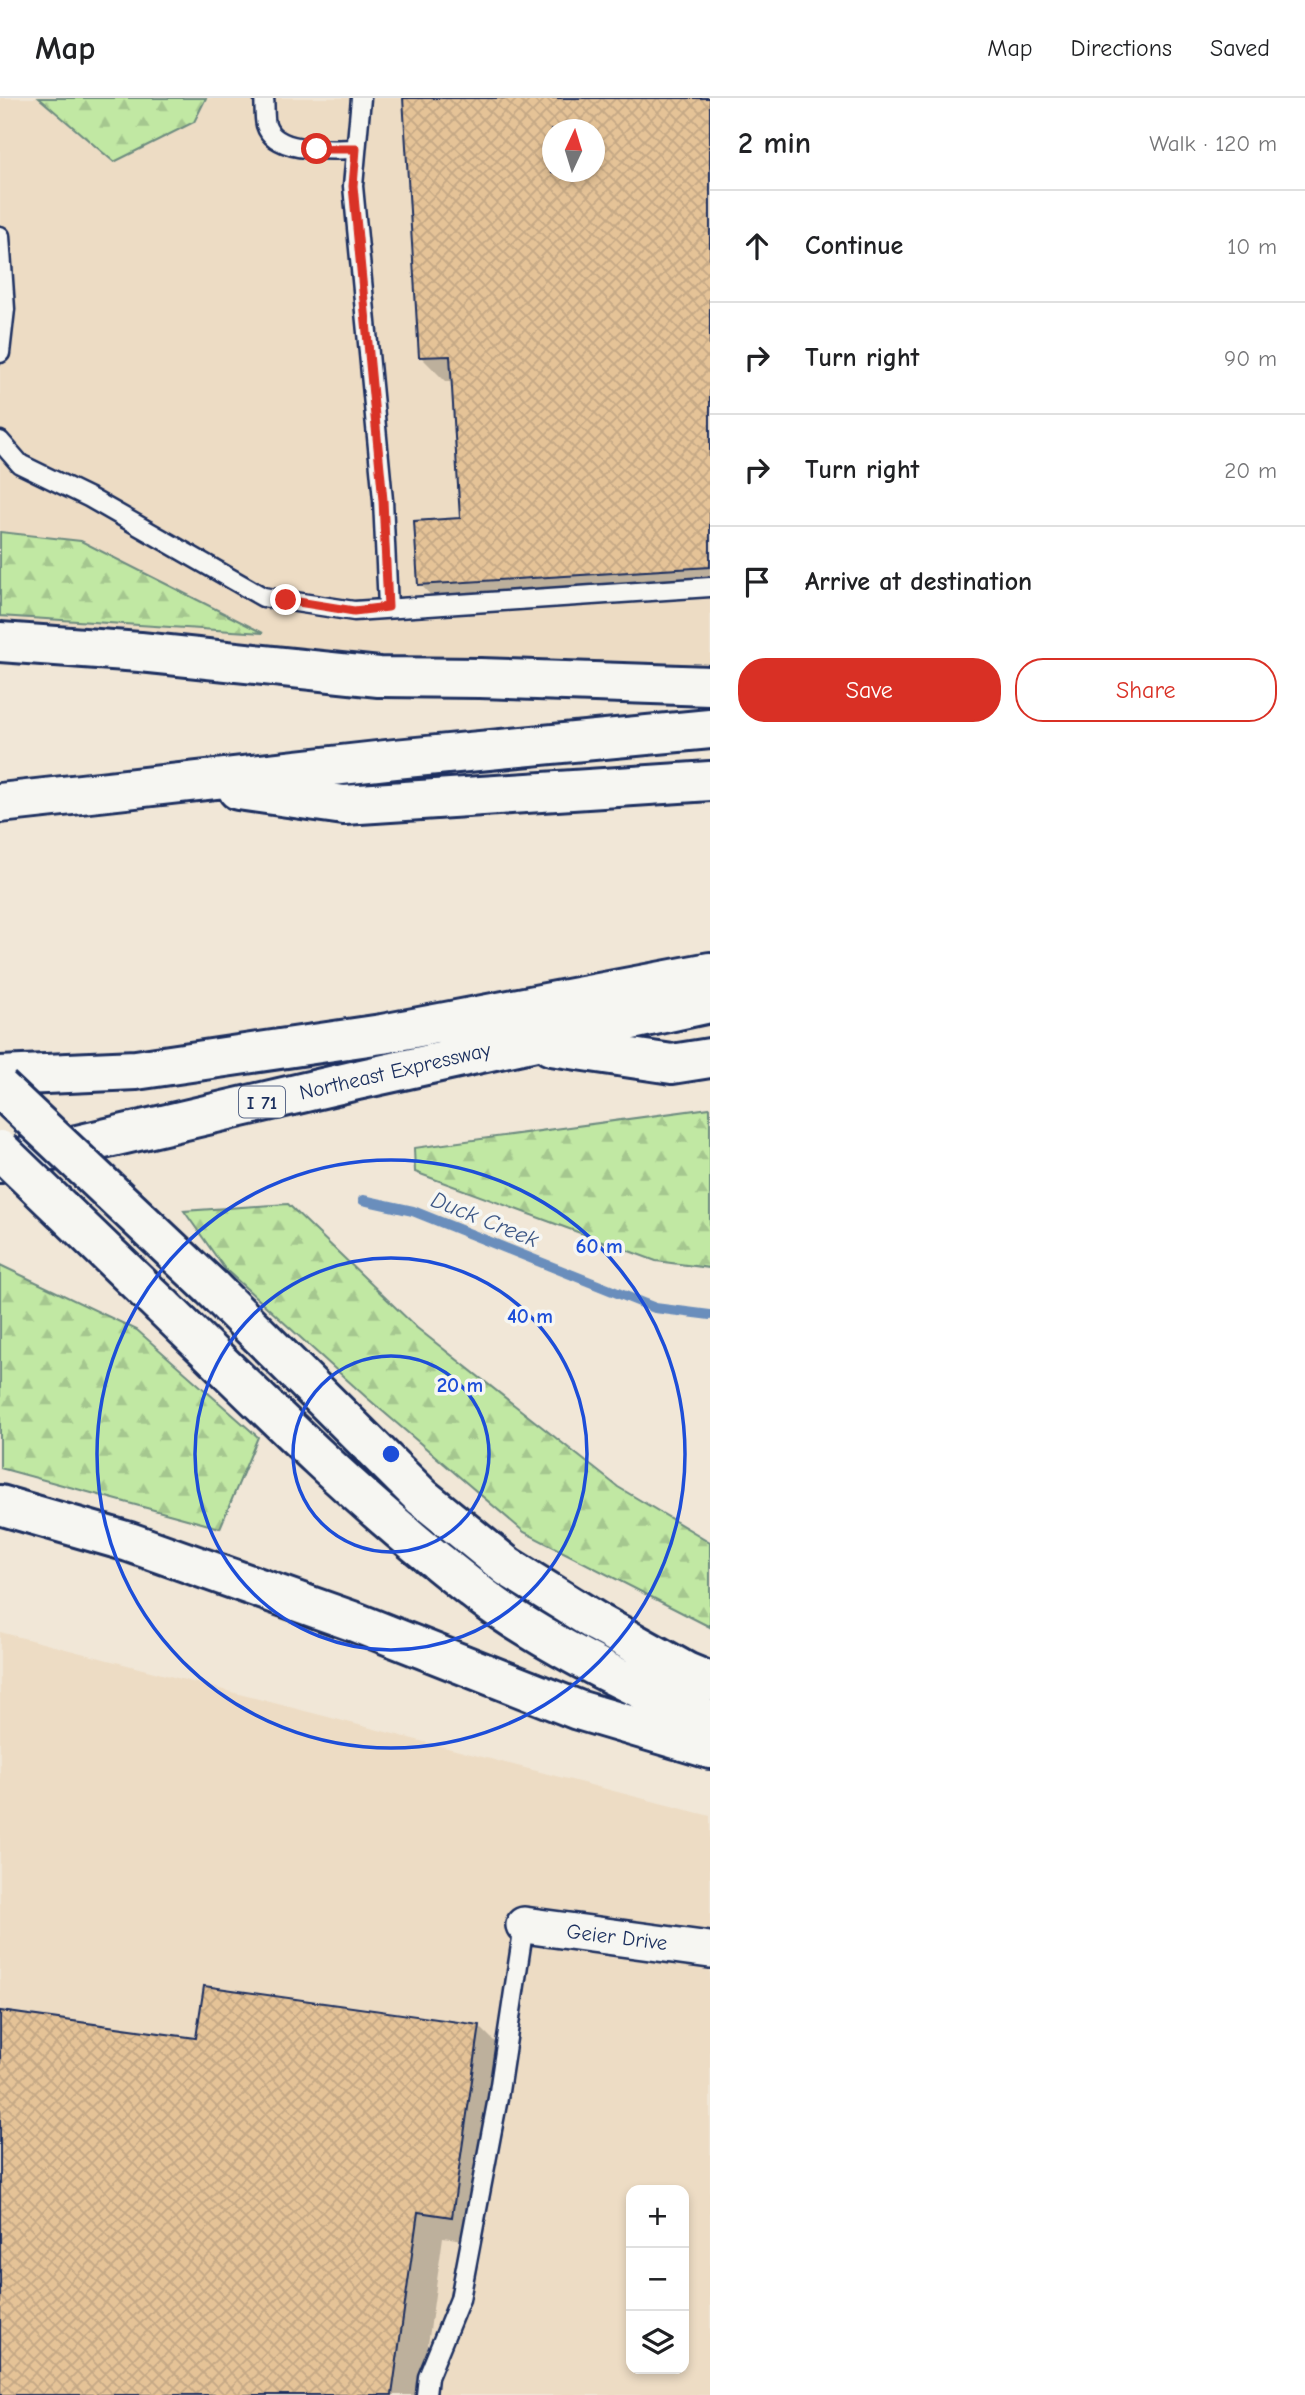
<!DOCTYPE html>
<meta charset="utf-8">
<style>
body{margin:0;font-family:"Comic Neue",sans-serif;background:#f6f6f6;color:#202124}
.controls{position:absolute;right:21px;bottom:21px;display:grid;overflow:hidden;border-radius:14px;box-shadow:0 4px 10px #0003}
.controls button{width:63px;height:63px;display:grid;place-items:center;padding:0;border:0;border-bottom:2px solid #e0e0e0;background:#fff;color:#202124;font:35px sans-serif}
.compass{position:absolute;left:542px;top:21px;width:63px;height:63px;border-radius:50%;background:#fff;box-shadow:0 4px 10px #0003;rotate:4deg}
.stop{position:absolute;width:21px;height:21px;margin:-16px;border:5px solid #d93025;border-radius:50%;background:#fff}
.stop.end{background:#d93025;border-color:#fff;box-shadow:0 2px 7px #0008}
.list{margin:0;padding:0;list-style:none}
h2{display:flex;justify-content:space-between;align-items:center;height:91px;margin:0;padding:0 28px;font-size:30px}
h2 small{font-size:23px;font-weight:400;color:#757577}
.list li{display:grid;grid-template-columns:46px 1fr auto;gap:21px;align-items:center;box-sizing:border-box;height:112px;padding:0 28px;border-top:2px solid #e0e0e0}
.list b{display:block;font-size:26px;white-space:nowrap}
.list em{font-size:23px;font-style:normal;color:#757577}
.actions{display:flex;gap:14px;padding:21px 28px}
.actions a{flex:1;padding:16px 0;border:2px solid #d93025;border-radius:28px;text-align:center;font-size:24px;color:#d93025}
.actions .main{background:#d93025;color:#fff}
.icon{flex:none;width:38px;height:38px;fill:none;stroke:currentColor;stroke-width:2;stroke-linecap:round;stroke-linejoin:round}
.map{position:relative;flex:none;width:710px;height:2297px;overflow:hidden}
header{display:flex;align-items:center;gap:42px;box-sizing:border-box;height:98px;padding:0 35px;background:#fff;border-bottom:2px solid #e0e0e0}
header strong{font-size:33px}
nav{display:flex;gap:38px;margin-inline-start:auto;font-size:24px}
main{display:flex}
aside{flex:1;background:#fff}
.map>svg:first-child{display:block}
</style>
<header>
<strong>Map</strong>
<nav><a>Map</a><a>Directions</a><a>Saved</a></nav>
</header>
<main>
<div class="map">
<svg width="710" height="2297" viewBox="0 0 710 2297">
<defs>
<pattern id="forest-firs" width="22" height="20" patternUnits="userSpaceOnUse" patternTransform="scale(1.75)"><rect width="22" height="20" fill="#c1e8a3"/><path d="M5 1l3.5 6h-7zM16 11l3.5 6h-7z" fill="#a5c78f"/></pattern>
<pattern id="building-cross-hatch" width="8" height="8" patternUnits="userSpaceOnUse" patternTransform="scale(1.75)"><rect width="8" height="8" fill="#e5c397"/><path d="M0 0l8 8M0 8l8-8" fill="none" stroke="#c4a885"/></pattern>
</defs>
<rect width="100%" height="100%" fill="#f1e7d7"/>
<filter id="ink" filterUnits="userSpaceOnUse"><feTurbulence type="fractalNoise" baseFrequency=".0143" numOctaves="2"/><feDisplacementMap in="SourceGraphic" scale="14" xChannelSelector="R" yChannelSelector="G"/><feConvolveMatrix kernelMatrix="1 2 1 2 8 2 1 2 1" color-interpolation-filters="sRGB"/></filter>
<g filter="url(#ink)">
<path fill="#eddcc4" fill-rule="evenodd" d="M0 0H710V588L0 544ZM552 32H594V74H552Z
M0 1534 710 1718V2297H0ZM631 2092H684V2271H631Z"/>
<path fill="url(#forest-firs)" stroke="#6e8c80" stroke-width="2" d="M39 0H206L194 24 114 64Z
M0 434 81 443 263 535 0 518Z
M710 1010V1170L656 1163 415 1074 414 1050Z
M288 1106 417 1230 618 1389 710 1444V1529L524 1434 366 1299 225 1171 184 1113Z
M0 1167 137 1232 258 1339 220 1430 0 1370Z"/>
<path fill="#0003" fill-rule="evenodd" d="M405 0H710V496L445 512 420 486 462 422 453 284H446L421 259ZM552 32H594V74H552Z
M0 1914 198 1942 479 1928 505 1954 477 2144 443 2139 421 2297H0Z"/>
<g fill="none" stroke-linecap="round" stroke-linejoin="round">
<path stroke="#6a8ebc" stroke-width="10" d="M363 1102 413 1113 655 1210 710 1217"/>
</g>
<path fill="url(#building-cross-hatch)" stroke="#1b2f5e" stroke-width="2" fill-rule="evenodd" d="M403 0H710V469L418 487 414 423 460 420 450 258 419 259ZM552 32H594V74H552Z
M204 1888 480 1927 452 2119 418 2114 392 2297H0V1913L196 1940Z"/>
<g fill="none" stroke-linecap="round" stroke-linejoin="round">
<g stroke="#1b2f5e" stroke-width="23">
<path id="lane" d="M264 0C265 8 264 19 266 27 275 57 333 51 356 51
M361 0 353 88 383 402 388 509
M0 138 5 211 0 255
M0 343 20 366 90 400 263 499 354 513 710 489
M426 2297 428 2279 460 2201 498 2000 524 1827"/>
</g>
<g stroke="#1b2f5e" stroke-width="40">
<path id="street" d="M524 1827 710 1852"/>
</g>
<g stroke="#1b2f5e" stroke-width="44">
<path id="highway" d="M0 544 140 554 379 579 480 580 710 588
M238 692 344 707 710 683
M0 705 395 661 710 631
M551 948 672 966 710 960
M0 978 136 972 382 936 710 874
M0 1065 357 982 710 905
M212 1190 422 1399 508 1469 598 1525 686 1574 710 1584
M162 1208C250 1293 336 1381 431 1458 462 1483 492 1508 525 1528 584 1565 647 1595 710 1623
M0 1407 129 1444 355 1524 578 1612 710 1651"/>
</g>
<use href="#lane" stroke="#f6f6f2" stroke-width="18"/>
<use href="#street" stroke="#f6f6f2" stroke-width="35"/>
<use href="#highway" stroke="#f6f6f2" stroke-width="38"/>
<g stroke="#1b2f5e" stroke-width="44" stroke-linecap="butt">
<path id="highway-bridge" d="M0 990 212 1190
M0 1052 162 1208"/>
</g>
<use href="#highway-bridge" stroke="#f6f6f2" stroke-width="38"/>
</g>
</g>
<g fill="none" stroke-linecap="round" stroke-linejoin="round" filter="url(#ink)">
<path stroke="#d93025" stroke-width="9" d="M286 502 354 513 388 509 383 402 353 88 356 51H317"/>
</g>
<g fill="none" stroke="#1d4ed8" stroke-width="3.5">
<circle cx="391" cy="1356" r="98"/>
<circle cx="391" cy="1356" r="196"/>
<circle cx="391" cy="1356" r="294"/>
</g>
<g text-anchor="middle" stroke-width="7" stroke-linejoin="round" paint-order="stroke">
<rect fill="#f6f6f2" stroke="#5d6b8a" stroke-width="2" x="239" y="988.5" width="46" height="31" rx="5"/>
<g font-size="19" font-weight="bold" fill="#1b2f5e">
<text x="262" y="1011">I 71</text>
</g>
<g font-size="21" fill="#1b2f5e" stroke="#f6f6f2">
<text transform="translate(395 973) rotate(-13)" y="7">Northeast Expressway</text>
<text transform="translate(617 1839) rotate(7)" y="7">Geier Drive</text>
</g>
<g font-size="23" font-style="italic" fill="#3c5685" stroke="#f6f6f2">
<text transform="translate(485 1121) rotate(22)" y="8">Duck Creek</text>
</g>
</g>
<circle cx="391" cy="1356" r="10" fill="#1d4ed8" stroke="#f6f6f2" stroke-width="3.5"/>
<g font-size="21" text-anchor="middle" font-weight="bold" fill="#1d4ed8" stroke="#f6f6f2" stroke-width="7" stroke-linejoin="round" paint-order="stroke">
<text x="599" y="1155">60 m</text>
<text x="530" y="1225">40 m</text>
<text x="460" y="1294">20 m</text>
</g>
</svg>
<div class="controls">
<button>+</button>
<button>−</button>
<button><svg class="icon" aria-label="layers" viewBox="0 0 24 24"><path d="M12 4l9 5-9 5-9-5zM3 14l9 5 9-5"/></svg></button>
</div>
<svg class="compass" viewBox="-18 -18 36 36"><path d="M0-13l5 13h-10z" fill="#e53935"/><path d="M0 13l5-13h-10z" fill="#757577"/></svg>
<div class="stop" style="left:317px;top:51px"></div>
<div class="stop end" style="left:286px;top:502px"></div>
</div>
<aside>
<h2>2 min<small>Walk · 120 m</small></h2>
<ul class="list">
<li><svg class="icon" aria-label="ahead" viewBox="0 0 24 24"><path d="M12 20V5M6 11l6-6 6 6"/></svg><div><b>Continue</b></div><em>10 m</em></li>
<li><svg class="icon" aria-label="right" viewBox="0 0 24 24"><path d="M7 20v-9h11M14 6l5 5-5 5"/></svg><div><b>Turn right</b></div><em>90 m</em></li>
<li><svg class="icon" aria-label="right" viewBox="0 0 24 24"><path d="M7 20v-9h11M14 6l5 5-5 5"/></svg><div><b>Turn right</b></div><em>20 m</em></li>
<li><svg class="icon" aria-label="arrive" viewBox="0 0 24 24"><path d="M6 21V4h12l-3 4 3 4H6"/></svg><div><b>Arrive at destination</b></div></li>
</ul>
<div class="actions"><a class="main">Save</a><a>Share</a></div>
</aside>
</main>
